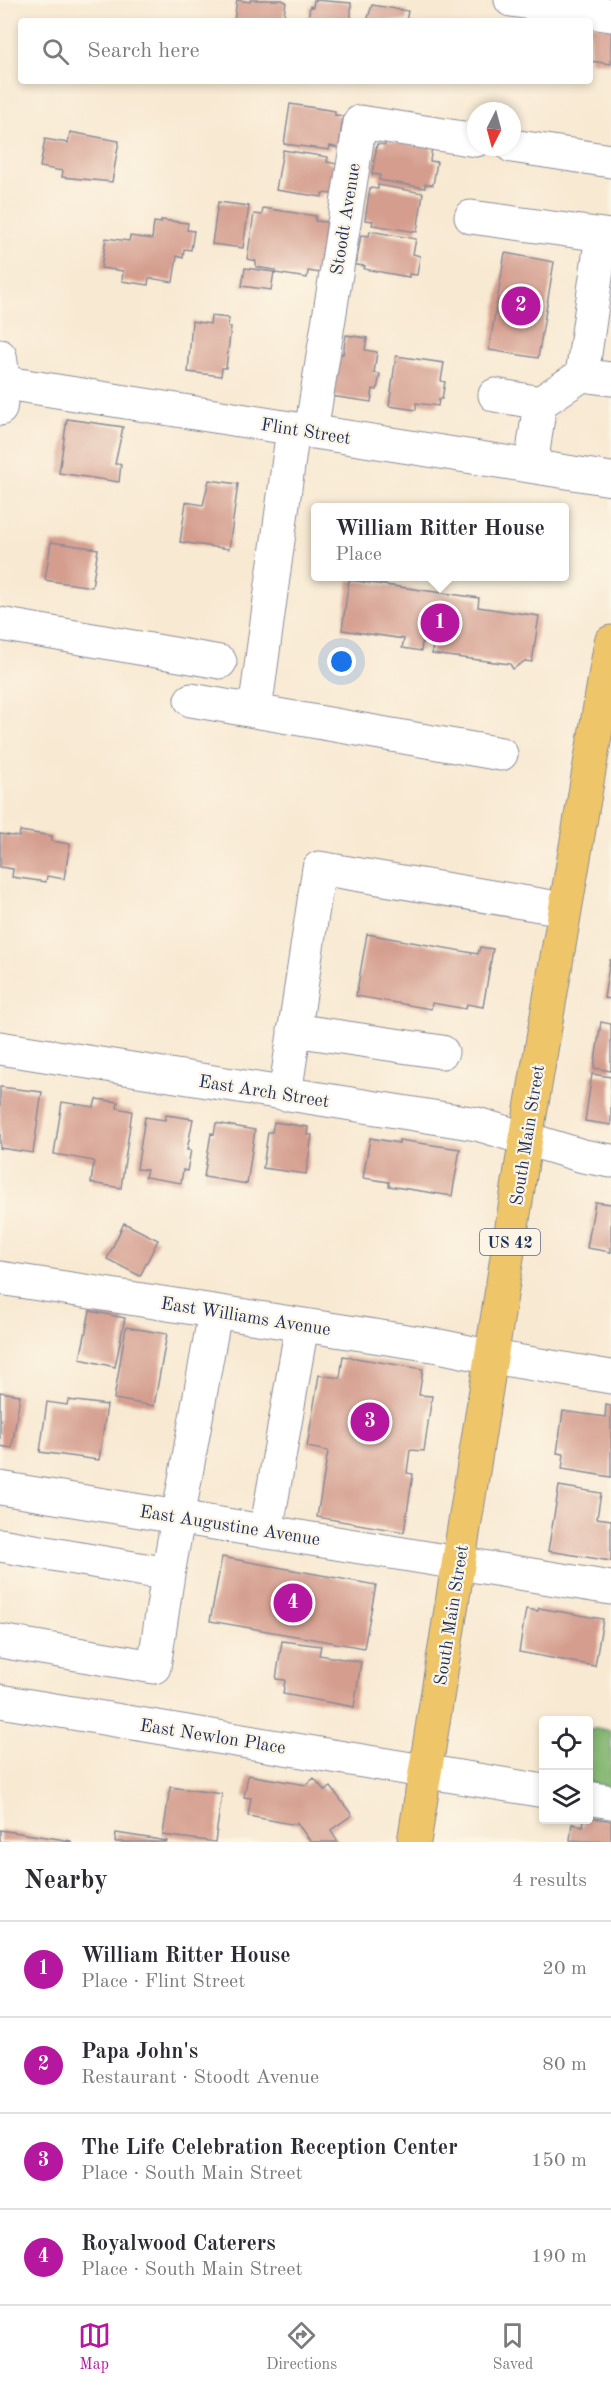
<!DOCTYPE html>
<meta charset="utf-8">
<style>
body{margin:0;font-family:"Old Standard TT",serif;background:#f7f7f7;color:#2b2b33}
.controls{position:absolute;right:18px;bottom:18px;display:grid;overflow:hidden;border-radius:6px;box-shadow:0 3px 9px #0003}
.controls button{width:54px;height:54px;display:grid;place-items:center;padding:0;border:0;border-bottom:2px solid #e1e1e2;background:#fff;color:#2b2b33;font:30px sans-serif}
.compass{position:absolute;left:467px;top:102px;width:54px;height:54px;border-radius:50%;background:#fff;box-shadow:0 3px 9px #0003;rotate:186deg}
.you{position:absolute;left:342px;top:662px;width:21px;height:21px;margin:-15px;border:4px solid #fff;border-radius:50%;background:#1a73e8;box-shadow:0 0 0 9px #1a73e833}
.badge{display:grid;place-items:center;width:39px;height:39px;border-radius:50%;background:#b5179e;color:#fff;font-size:20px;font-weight:700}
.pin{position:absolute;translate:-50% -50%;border:3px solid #fff;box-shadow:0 2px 6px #0006}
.popup{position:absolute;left:311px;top:503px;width:258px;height:78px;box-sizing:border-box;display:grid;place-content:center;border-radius:6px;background:#fff;filter:drop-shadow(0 2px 4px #0005);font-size:20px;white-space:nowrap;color:#7c7c81}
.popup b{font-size:22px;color:#2b2b33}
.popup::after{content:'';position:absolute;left:50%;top:100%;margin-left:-12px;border:12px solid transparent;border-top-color:#fff}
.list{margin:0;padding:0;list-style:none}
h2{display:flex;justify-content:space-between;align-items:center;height:78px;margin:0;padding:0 24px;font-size:26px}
h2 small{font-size:20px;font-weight:400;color:#7c7c81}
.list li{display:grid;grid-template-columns:39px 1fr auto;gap:18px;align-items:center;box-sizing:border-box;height:96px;padding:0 24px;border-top:2px solid #e1e1e2}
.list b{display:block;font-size:22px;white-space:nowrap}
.list p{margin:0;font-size:20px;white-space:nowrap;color:#7c7c81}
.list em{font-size:20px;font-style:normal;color:#7c7c81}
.icon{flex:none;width:33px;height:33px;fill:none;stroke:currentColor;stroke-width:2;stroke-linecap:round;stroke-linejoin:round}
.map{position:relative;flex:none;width:611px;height:1842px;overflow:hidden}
.search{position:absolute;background:#fff;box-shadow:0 3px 9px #0003;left:18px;right:18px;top:18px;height:66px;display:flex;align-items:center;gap:15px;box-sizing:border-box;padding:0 21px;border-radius:6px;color:#7c7c81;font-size:22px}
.sheet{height:462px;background:#fff}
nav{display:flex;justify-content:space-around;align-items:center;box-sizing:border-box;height:84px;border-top:2px solid #e1e1e2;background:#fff;font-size:16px;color:#7c7c81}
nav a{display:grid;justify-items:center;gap:3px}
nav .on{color:#b5179e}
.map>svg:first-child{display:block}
</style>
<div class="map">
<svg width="611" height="1842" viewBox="0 0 611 1842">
<rect width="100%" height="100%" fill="#fcf5e5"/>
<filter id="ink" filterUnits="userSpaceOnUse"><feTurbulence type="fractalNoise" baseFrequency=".0167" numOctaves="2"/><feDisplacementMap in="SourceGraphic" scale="12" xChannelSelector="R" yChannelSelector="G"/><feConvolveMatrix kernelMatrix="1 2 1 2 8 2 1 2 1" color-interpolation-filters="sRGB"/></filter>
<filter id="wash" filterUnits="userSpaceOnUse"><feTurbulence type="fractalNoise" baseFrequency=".008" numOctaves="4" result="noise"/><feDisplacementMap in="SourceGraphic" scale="24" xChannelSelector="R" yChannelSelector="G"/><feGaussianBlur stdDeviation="1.35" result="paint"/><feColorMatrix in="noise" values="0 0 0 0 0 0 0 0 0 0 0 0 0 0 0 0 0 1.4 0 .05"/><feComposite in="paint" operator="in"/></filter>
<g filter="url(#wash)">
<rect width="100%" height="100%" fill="#f8e9d2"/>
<path fill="#81b570" stroke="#4e7267" stroke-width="1.5" d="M597 1728 611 1731V1787L589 1783 588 1731Z"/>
<g id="blocks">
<path fill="#d49d8e" d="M237 0 250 2V0H282L286 2 283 21H234Z
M314 0 351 3V21H308L310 6 313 7Z
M372 5 408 11 406 21H367Z
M590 24 611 28V64L590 61Z
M290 104 335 111V115L343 116 339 148 330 146 329 150 284 144Z
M70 132 119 141 112 182 62 177 63 171 40 167 45 139 68 143Z
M385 140 432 147 430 161 437 162 433 185 425 184V188L379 180 380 175 372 174 377 144 385 145Z
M283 150 328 157 327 162 337 164 332 194 322 193V197L276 190Z
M378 185 423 193 417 232 372 225 373 221 365 220 370 188 378 189Z
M218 202 249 206 243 248 212 244Z
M263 208 316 216 315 221 327 222 320 273 308 271 307 278 275 273 276 270 256 267V261L247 259 254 214 262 215Z
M161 220 188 223 187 230 194 231 191 250 184 249 183 258 177 256 173 282 149 278 148 285 122 281 123 271 101 268 106 238 129 241 130 236 152 239 154 222 161 223Z
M370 231 416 239 413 254 420 256 417 275 409 274V277L364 269 365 266 356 265 361 235 369 236Z
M505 253 554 262 538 358 489 350Z
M245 268 274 272 271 290 242 286Z
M211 316 229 318 228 327H231L226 368H222L221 376 188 372 192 321 210 324Z
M346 335 367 338 365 350 377 352 374 373 380 374 377 390 373 389 371 402 324 395 331 353 343 354Z
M396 356 444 363 441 381 445 382 442 399H439L438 406 416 403V410L389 406Z
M67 419 123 427 115 464H121L119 482 59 473Z
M209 480 238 484 229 549 180 542 186 502 203 505Z
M51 542 98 549 92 587 45 580Z
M349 580 479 598 478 607 539 616 532 662 525 661 513 669 510 664 432 654 433 643 422 642 421 651 402 648 404 639 342 630Z
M20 831 52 836V841L70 844 64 879 47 876 46 882 12 877 13 869 0 867V834L19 837Z
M367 934 478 954 480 947 493 949 483 1007 467 1004 466 1009 432 1003 431 1009 356 996Z
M610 960H611V999L604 998Z
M601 1022 611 1024V1071L594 1068Z
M592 1074 611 1077V1125L585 1121Z
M0 1087 42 1092 33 1153 0 1148Z
M96 1099 118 1102 117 1108 132 1111 121 1188 91 1183 94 1161 54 1154 62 1102 94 1107Z
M166 1115 193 1119 187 1150H191L187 1171 183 1170 181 1183 145 1177 147 1170 137 1169 145 1117 165 1120Z
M274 1122 308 1127 307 1135H312L306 1174 263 1168 268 1132H272Z
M216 1123 255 1130 247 1184 204 1177 211 1133 214 1134Z
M370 1138 399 1143V1140L460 1149 452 1196 389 1186V1182L363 1178Z
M595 1202 611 1204V1252L587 1248Z
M124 1223 158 1240 140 1276 107 1259Z
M90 1311 125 1318 115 1367 80 1359Z
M126 1327 167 1334 154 1406 114 1399Z
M343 1356 423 1369 419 1395 432 1396 424 1451 410 1450 407 1473 413 1474 404 1532 317 1517 328 1451 307 1447 319 1375 340 1378Z
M0 1392 20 1395 12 1448 0 1446Z
M68 1400 107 1405 99 1460 40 1452 47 1402 67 1405Z
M606 1405 611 1406V1477L562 1469 564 1454 557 1453 563 1411 605 1417Z
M559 1486 601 1493 597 1518 611 1520V1561L548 1551Z
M222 1557 376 1585 364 1648 210 1621Z
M539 1608 603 1619 595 1666 519 1652 526 1609 538 1611Z
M282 1641 321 1646 319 1655 361 1662 354 1707 283 1694 285 1680 276 1679Z
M248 1775 306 1785 314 1778 325 1791 331 1787 352 1815 331 1830 338 1842H311L297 1823 296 1825 248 1816 251 1798 244 1797Z
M170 1787 222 1794 215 1842 163 1835Z
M588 1817 611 1821V1842L570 1840 572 1824 583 1826 584 1820H588Z
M0 1830 71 1841V1842H0Z
M116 1833 167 1841V1842H115Z"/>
</g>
</g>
<g filter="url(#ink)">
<use href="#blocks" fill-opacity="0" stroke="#8a8c98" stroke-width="1.5"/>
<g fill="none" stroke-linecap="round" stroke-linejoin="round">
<g stroke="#8a8c98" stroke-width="35">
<path id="minor" d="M511 0 611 15
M512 146 611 161
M471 217 611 236
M0 356 4 383 0 409
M582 375 602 235
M0 382 611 479
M495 395 540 403 582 375 611 379
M311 432 360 122 476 140
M531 466 540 403
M0 624 220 662
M191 700 501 754
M255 711 293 429
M294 1030 442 1052
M0 1048 477 1124 583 1156 611 1161
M285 1094 319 868 564 909
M0 1278 439 1346 492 1357 611 1377
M0 1488 611 1588
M266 1532 302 1325
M0 1545 168 1574 154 1667 0 1641
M168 1574 215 1312
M0 1701 544 1791
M588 1798 611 1802"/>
</g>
<g stroke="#8a8c98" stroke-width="35">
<path id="highway" d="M414 1842 526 1138 611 642"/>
</g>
<use href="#minor" stroke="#fff" stroke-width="33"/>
<use href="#highway" stroke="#eec569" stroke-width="33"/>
</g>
</g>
<g text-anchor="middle" stroke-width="4.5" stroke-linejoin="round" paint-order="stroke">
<rect fill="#fcf5e5" stroke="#5e6a86" stroke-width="1.5" x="480" y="1229" width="60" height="26" rx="4.5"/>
<g font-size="16" font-weight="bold" fill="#1b2f5e">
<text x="510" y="1248">US 42</text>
</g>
<g font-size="18" fill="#1b2f5e" stroke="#fcf5e5">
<text transform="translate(345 219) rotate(-81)" y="6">Stoodt Avenue</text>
<text transform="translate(306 431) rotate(9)" y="6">Flint Street</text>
<text transform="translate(264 1091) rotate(9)" y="6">East Arch Street</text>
<text transform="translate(527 1135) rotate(-81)" y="6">South Main Street</text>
<text transform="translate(246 1316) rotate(9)" y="6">East Williams Avenue</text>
<text transform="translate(230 1525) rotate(9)" y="6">East Augustine Avenue</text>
<text transform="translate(451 1615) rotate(-81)" y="6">South Main Street</text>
<text transform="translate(213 1736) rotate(9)" y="6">East Newlon Place</text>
</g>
</g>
</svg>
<div class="controls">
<button><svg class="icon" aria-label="locate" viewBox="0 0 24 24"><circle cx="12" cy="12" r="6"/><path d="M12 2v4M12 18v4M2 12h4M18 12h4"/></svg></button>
<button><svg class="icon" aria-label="layers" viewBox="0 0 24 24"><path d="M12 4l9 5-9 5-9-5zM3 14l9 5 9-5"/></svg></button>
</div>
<svg class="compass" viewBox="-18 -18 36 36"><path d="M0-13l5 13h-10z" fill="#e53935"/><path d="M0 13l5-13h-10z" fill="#7c7c81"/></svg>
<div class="you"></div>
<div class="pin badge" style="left:440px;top:623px">1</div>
<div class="popup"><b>William Ritter House</b>Place</div>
<div class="pin badge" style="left:521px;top:306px">2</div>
<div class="pin badge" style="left:370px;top:1422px">3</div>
<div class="pin badge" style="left:293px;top:1603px">4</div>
<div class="search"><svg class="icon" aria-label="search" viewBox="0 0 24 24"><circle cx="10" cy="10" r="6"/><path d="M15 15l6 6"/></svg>Search here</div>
</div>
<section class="sheet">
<h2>Nearby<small>4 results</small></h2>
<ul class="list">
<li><span class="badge">1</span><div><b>William Ritter House</b><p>Place · Flint Street</p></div><em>20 m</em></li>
<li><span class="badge">2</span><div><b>Papa John's</b><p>Restaurant · Stoodt Avenue</p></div><em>80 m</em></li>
<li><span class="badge">3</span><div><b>The Life Celebration Reception Center</b><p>Place · South Main Street</p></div><em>150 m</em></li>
<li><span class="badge">4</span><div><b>Royalwood Caterers</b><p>Place · South Main Street</p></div><em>190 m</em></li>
</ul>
</section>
<nav>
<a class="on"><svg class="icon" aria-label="map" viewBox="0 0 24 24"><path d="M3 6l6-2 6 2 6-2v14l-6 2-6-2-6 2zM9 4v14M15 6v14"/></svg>Map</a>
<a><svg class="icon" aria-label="directions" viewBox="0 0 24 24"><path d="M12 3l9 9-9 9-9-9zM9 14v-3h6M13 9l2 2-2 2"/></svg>Directions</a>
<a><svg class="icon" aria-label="saved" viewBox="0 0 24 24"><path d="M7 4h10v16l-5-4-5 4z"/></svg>Saved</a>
</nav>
